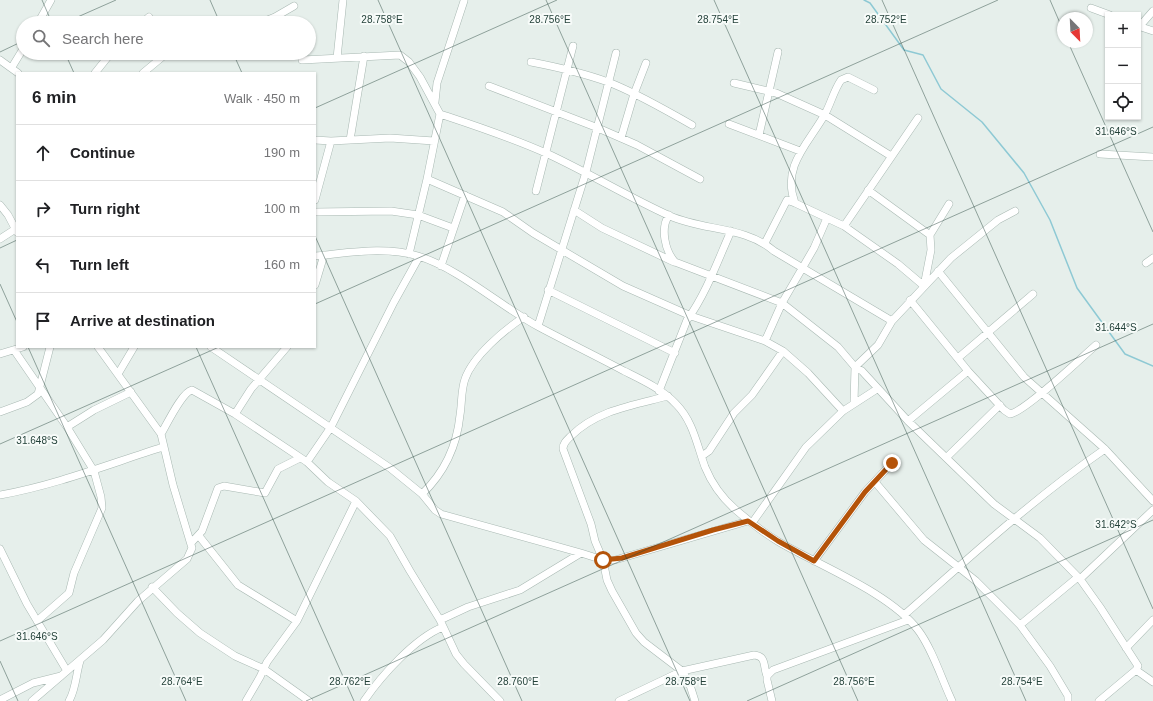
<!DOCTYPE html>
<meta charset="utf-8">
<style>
body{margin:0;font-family:Helvetica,sans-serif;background:#f6f6f6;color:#202124}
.controls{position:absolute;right:12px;top:12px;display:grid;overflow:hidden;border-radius:0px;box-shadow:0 1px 3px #0004}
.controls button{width:36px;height:36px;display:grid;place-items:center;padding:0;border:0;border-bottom:1px solid #e0e0e0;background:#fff;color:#202124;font:20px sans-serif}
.compass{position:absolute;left:1057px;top:12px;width:36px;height:36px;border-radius:50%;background:#fff;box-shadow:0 1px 3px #0004;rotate:156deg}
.stop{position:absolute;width:12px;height:12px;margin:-9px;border:3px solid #b45309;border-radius:50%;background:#fff}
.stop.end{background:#b45309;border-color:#fff;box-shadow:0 1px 4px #0008}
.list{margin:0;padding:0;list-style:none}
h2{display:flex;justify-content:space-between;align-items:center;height:52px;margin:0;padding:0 16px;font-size:17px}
h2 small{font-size:13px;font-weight:400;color:#757577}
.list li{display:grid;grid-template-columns:26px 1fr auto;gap:12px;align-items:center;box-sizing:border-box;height:56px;padding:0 16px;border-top:1px solid #e0e0e0}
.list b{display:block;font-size:15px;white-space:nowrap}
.list em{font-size:13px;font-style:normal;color:#757577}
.icon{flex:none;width:22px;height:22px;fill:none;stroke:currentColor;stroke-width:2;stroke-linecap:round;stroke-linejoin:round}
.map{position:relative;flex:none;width:1153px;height:701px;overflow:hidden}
.search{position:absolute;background:#fff;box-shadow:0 1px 3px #0004;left:16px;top:16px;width:300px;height:44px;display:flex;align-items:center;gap:10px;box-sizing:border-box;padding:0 14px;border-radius:22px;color:#757577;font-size:15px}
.panel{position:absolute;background:#fff;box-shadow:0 1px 3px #0004;left:16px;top:72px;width:300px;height:276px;border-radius:0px}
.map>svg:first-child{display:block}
</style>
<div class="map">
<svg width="1153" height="701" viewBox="0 0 1153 701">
<rect width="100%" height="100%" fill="#e6efeb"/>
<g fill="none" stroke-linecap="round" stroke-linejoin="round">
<path stroke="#8ec9d4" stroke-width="1.5" d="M864 0 870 3 904 50 923 55 941 89 982 122 1024 173 1050 220 1077 288 1125 354 1153 366"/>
<g stroke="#a8b8b2" stroke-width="8">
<path id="minor" d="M1091 8 1110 15
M38 23 51 0
M142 23 149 17
M260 23 275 17 294 6
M1138 26 1153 31
M1139 27 1153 11
M337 58 343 0
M0 60 18 73
M302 60 400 55 409 62 420 77 440 114 427 179 409 254
M531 62C557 67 583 73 608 82 637 93 665 110 692 125
M12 67 23 49
M95 73 111 53
M143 73 167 53
M734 83 776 93 825 115 891 156
M489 86 598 128 637 145 700 179
M435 102 437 83 464 1
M440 114C476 126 513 138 548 154 589 173 628 197 670 216 704 231 745 226 774 251L892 321
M729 124 800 151
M759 135 778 52
M621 138 634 94 646 63
M315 140 331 141 390 138 434 141
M350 140 364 56
M1100 154 1153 157
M427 179 503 212 533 233 623 286 691 316 765 341 783 351 808 373 843 411
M868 190 930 235
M536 191 573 46
M315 200 331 141
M795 203 844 226 898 264 924 286 931 250 930 235 949 204
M0 205 8 215 17 232
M574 210 602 228 674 262
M315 212 391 211 418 215 453 228
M669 215C660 228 665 251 675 262L782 303 838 347 855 367 862 371 908 421 994 504 1040 538 1080 579
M844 226 918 118
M0 239 17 228
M765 243 787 200 795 203C781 166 809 143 825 114 831 103 834 90 841 80L848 77 874 90
M315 256C349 253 384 246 418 256 460 269 500 306 539 327 567 342 596 356 624 371 642 380 662 389 676 404 693 421 697 445 705 467 712 484 722 498 736 510 750 522 764 533 779 542 820 566 890 593 918 630 932 648 942 680 952 701
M1146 263 1153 258
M441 266 465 195
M938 271 1024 377 1105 449 1153 501
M315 285 324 255
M548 290 675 353
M910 300 968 371 1004 410 1010 414C1026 411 1081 358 1096 345
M538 326 586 172 616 53
M765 341 782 303 814 248 827 218
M211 347 390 468 422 494 435 510 441 514 581 553
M14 350 67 427 94 471 101 497 102 508 74 573 69 593 37 621
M0 354 23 347
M958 358 1033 294
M118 374 134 347
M659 391 687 320C706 294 718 260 731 231
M668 396C634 405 597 410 571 436 567 440 563 443 563 449L591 524 595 541 603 560 607 580 612 591 636 633 644 642 682 671 689 682 695 701
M854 403 855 367 878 345 892 321 951 258 998 220 1015 211
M0 412 27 402 38 394 50 347
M235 414 251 389 287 347
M908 421 968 371
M67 427 94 410 131 392
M161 434C167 424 182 392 192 390L235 414 307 462 328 482 356 501 390 536 410 571 440 620 456 654 464 664 500 701
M702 456 709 451 734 413 752 395 783 351
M947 457 1000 405
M307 462 331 427 394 302 419 257
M875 482 924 540 976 581 1020 625 1050 666 1068 696V701
M422 494C444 473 457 445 460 415 462 403 461 390 465 379 473 356 504 330 524 317
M0 495C56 485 109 464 163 447
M752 523 806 447 843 411 877 389
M199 536 238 585 297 621
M191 543 202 531 218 488 224 486 265 493 278 469 300 458
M0 549 27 604 67 671
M814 561 865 492 892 463
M152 587 177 613 200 633 235 656 264 669 309 701
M904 615C969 558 1034 498 1105 449
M440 620 468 607 520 590 581 553 603 560H615L748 521
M1020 625 1078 577
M1126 648 1153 620
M1136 670 1153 682
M0 700 33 683 61 676
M32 701 103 640 138 601 187 559 192 548 173 485 161 434 98 347
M69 701C76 689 76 674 80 661
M246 701 260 677 267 662 297 621 356 501
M364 701C381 676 415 638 443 627
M619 701 682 671 754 655C767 656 763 667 767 676
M772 701 767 680V676L773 670 908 620
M1099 701 1136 670 1138 666 1100 607 1080 579 1153 510"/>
</g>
<use href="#minor" stroke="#fff" stroke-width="7"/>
</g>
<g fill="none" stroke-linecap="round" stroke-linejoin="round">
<path stroke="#b45309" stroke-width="5" d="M603 560 622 558 713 530 748 521 778 541 814 561 865 492 892 463"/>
</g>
<path fill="none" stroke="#24423a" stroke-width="1" stroke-opacity="0.45" d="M42 0 52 23M210 0 220 23M378 0 690 701M546 0 858 701M714 0 1026 701M882 0 1153 609M1050 0 1063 30M64 23 116 0M1068 42 1153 232M0 52 23 41M65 53 74 73M233 53 242 73M315 108 557 0M315 236 522 701M0 248 17 240M0 284 17 322M315 304 998 0M28 347 186 701M196 347 354 701M0 444 219 347M0 641 1153 127M0 661 18 701M306 701 1153 324M747 701 1153 520"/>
<g font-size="10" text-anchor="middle" fill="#24423a" stroke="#f7fbf9" stroke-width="4" stroke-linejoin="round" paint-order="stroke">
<text x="382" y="23">28.758°E</text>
<text x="550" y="23">28.756°E</text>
<text x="718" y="23">28.754°E</text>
<text x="886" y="23">28.752°E</text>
<text x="1116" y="135">31.646°S</text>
<text x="1116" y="331">31.644°S</text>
<text x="37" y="444">31.648°S</text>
<text x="1116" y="528">31.642°S</text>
<text x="37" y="640">31.646°S</text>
<text x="182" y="685">28.764°E</text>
<text x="350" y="685">28.762°E</text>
<text x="518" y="685">28.760°E</text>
<text x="686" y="685">28.758°E</text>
<text x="854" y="685">28.756°E</text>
<text x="1022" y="685">28.754°E</text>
</g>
</svg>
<div class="controls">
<button>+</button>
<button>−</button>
<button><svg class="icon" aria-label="locate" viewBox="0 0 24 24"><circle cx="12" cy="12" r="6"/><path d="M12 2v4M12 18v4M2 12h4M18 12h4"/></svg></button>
</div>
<svg class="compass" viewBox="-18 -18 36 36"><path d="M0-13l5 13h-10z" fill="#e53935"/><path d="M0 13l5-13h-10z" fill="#757577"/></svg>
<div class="stop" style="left:603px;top:560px"></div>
<div class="stop end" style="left:892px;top:463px"></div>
<div class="search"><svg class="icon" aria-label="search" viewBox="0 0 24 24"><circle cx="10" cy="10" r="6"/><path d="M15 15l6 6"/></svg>Search here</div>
<section class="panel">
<h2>6 min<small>Walk · 450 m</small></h2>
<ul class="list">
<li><svg class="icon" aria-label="ahead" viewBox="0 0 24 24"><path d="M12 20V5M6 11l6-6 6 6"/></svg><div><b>Continue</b></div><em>190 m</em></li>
<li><svg class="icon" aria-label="right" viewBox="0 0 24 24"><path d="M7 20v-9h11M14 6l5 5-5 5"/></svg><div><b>Turn right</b></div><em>100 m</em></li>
<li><svg class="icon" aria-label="left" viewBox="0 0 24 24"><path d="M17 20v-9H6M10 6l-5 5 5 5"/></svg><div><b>Turn left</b></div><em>160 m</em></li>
<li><svg class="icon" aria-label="arrive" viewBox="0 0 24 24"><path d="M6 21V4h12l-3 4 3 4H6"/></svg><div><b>Arrive at destination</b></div></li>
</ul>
</section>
</div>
